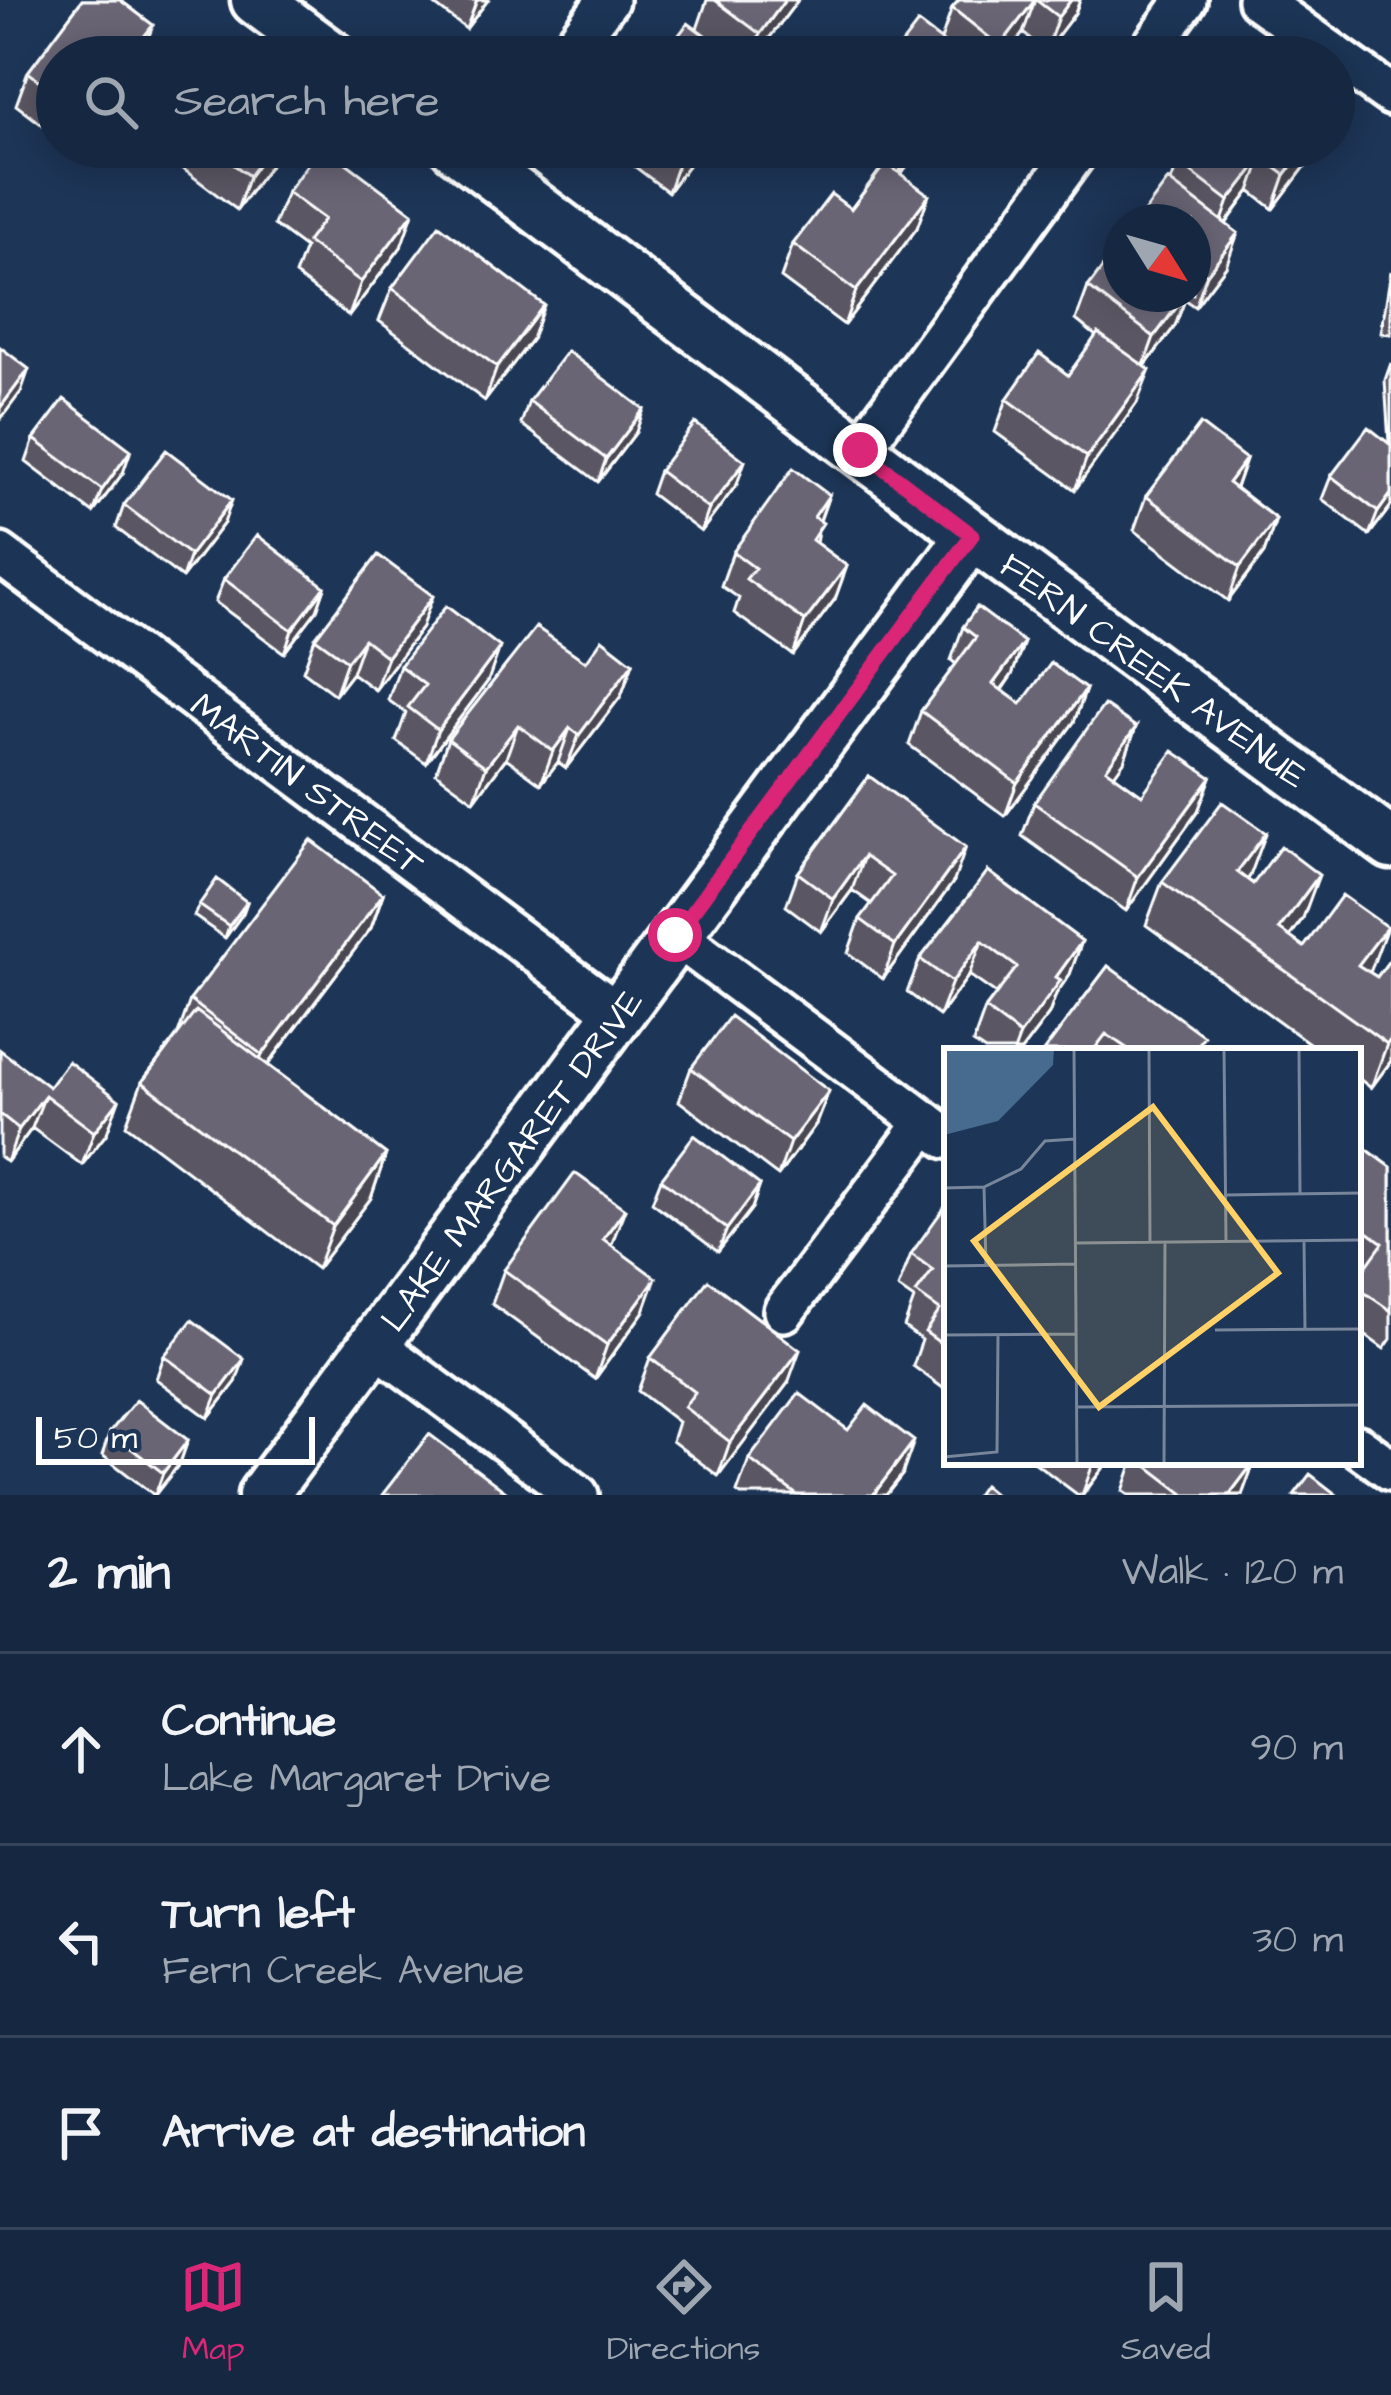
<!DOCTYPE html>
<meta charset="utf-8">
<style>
body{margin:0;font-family:"Architects Daughter",sans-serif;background:#23344c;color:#f1f3f6}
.compass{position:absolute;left:1103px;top:204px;width:108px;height:108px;border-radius:50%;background:#162841;box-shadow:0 6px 30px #0003;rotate:127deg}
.scale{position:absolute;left:36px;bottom:30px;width:279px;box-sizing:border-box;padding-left:12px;border:6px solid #fff;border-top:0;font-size:33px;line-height:42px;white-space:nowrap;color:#fff;-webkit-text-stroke:9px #1d3557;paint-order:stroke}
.stop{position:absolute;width:36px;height:36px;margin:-27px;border:9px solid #db2777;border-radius:50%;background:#fff}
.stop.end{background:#db2777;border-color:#fff;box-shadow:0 3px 12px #0008}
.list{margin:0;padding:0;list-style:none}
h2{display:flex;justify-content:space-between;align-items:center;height:156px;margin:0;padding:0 48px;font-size:51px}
h2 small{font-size:39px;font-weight:400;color:#9ea6b1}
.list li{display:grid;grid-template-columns:78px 1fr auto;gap:36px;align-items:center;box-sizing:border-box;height:192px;padding:0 48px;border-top:3px solid #35445a}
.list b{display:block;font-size:45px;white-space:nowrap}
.list p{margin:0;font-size:39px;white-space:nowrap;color:#9ea6b1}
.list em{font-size:39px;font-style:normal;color:#9ea6b1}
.icon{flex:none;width:66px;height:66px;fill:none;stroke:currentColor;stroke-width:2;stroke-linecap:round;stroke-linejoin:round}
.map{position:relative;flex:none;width:1391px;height:1495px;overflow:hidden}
.search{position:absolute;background:#162841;box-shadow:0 6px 30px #0003;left:36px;right:36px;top:36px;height:132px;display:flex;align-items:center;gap:30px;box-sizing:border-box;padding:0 42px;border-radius:66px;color:#9ea6b1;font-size:45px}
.sheet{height:732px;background:#162841}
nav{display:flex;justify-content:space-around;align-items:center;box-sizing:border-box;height:168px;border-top:3px solid #35445a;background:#162841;font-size:33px;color:#9ea6b1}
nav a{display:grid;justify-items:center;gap:6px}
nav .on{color:#db2777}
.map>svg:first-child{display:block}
</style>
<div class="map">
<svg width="1391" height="1495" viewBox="0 0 1391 1495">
<rect width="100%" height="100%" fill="#1d3557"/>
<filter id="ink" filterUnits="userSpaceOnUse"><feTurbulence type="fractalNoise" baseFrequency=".00833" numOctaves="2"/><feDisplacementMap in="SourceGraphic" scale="24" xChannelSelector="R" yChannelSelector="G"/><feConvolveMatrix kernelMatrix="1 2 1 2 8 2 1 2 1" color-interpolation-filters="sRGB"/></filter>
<g filter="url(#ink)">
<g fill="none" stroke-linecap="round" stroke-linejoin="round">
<g stroke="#fff" stroke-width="48">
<g id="minor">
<path d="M1258 0 1391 95"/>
<path d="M565 57 608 0"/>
<path d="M1145 57 1186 0"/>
<path d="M860 450 1080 147"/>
<path id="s1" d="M0 554 617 1013"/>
<path d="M675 935 947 1138"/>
<path d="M784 1311 926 1122"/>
<path d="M375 1345 578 1495"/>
<path d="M1358 1446 1391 1470"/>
</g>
</g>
<g stroke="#fff" stroke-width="57">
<g id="tertiary">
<path d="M256 0 333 57"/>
<path id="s2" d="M455 147 972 535 1391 844"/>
<path id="s3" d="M263 1495 972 535"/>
</g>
</g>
<use href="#minor" stroke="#1d3557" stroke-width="39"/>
<use href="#tertiary" stroke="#1d3557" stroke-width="48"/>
</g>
<path fill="#5a5764" stroke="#fff" stroke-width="3" d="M82 0H120L153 25 141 57H57V136L16 105 28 72Z
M428 0H488L466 29Z
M707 0H798L755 57H734L697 29Z
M959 0H1080L1075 13 1046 51 1023 33 1005 57H892L941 40 952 8Z
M154 147H280L276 157 237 210Z
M609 147H702L668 192Z
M855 147H921L901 174 917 228 844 325 781 278 793 244 851 209 882 167Z
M930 147H963L951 163Z
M1320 147 1273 209 1250 191 1226 224V266L1195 307 1185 300 1175 326 1145 366 1137 403 1075 490 995 432 1007 399 1068 375 1096 336 1076 320 1088 287 1121 294H1193V222L1171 182 1178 162Z
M287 192 401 247 349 316 295 275 305 248 274 225Z
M1391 271V334L1381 333Z
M392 288 532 339 485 401 379 321Z
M1391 363V443H1389L1391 445V506L1369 535 1322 499 1331 476 1389 443 1385 380Z
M529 401 636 432 598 482 521 424Z
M34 439 123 473 93 513 26 462Z
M1246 459 1236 488 1276 519 1264 553 1228 601 1134 530 1146 496Z
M659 471 737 484 701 532 651 494Z
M829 495 820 521 816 543 847 566 835 599 793 655 734 613 739 598 721 586 733 552Z
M124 505 224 523 182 578 116 528Z
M224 579 325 587 317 610 284 653 215 602Z
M963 627 1024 642 1012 675 1002 690 1021 704 1086 689 1074 722 1005 816 909 745 921 711 956 664 951 660Z
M421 629 375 690 352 673 335 695 303 671 315 638Z
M586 662 633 663 621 696 566 768 558 762 541 784 506 758 474 801 436 773 448 739Z
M400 666 488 681 426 763 396 741 406 713 388 700Z
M1136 727 1124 761 1114 775 1142 795 1211 777 1198 811 1126 911 1022 836 1034 803Z
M869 776 954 881 883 979 848 953 860 919 872 904 852 890 821 932 786 906 798 873Z
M1266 833 1248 880 1303 918 1290 937 1304 947 1387 927 1369 972 1377 977 1391 958V1061L1371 1088 1358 1078V1051H1320L1146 925 1162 882Z
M988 871 1082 941 1070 974 1056 994 1049 1014 1021 1051H985L973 1043 985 1009 996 994 969 975 939 1016 907 992 920 959Z
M383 894 371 928 268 1065 386 1154 371 1198 317 1269 126 1125 142 1082 178 1034 190 1000Z
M247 902 243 913 225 938 194 916 199 905Z
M1108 966 1198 1051H1044Z
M0 1050 107 1133 82 1165 32 1128 7 1162 0 1157Z
M691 1068 816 1124 778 1176 679 1101Z
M1358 1143 1391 1167V1339L1384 1349 1358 1330V1278L1363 1271 1358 1267Z
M661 1179 760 1185 752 1208 718 1252 652 1202Z
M947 1211V1391L913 1366 922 1340 904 1327 914 1299 898 1288 911 1254Z
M612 1243 611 1245 644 1311 595 1379 492 1304 504 1270Z
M164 1356 236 1382 208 1418 156 1379Z
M650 1358 788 1383 718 1476 672 1441 678 1422 638 1391Z
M110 1432 188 1440 180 1463 154 1495 102 1455Z
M749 1459 902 1475 886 1495H741L737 1492Z
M1034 1462H1108L1083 1495H1078Z
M1133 1462H1254L1242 1495H1129L1123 1491Z"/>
<path fill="#4a4751" stroke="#fff" stroke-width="3" d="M477 0H488L466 29Z
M785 0H798L755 57H751L760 34Z
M1035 0 1023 33 1005 57H996L1000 46Z
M1071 0H1080L1075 13 1046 51 1058 17Z
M153 25 141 57H128Z
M271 147H280L276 157 237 210 249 176Z
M689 147H702L668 192 680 158Z
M909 147H921L897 179Z
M957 147H963L951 163Z
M1306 147H1320L1273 209 1285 175Z
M1262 158 1250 191 1217 235 1229 201Z
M929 195 917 228 844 325 856 291Z
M413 213 401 247 349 316 361 282Z
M1238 233 1226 266 1195 307 1207 274Z
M1187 294 1175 326 1142 370 1154 337Z
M544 305 532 339 485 401 497 367Z
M29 369 21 392 0 420V408Z
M1150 370 1137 403 1075 490 1087 457Z
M644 409 636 432 598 482 606 459Z
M131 450 123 473 93 513 102 490Z
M1246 459 1234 493 1228 483Z
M745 461 737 484 701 532 709 509Z
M1391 494V506L1369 535 1378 512Z
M829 495 817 528 814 517Z
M232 500 224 523 182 578 190 555Z
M1276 519 1264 553 1228 601 1240 567Z
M847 566 835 599 793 655 805 621Z
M325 587 317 610 284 653 292 630Z
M433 596 421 629 375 690 387 657Z
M364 639 352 673 335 695 347 661Z
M1024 642 1012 675 981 717 993 684Z
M500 647 488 681 426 763 438 730Z
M633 663 621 696 566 768 579 735Z
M1086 689 1074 722 1005 816 1017 783Z
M518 725 506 758 474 801 486 767Z
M1136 727 1124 761 1094 803 1106 769Z
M570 728 558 762 541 784 553 751Z
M1211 777 1198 811 1126 911 1138 877Z
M1266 833 1250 876 1221 915 1237 872Z
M966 847 954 881 883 979 895 945Z
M864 856 852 890 821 932 833 899Z
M1319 875 1303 918 1272 961 1279 929Z
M383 894 371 928 250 1088 262 1055Z
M247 902 243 913 225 938 229 926Z
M1387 927 1371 970 1343 1008 1358 965Z
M982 941 969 975 939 1016 952 982Z
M1082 941 1070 974 1056 994 1049 1014 1021 1051H1014L1020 1035 1056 977Z
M1391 1039V1061L1371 1088 1387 1044Z
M829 1091 816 1124 778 1176 790 1142Z
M45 1095 32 1128 7 1162 19 1129Z
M119 1100 107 1133 82 1165 94 1132Z
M386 1154 371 1198 317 1269 333 1226Z
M760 1185 752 1208 718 1252 727 1229Z
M625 1209 612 1243 591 1272 603 1239Z
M656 1278 644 1311 595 1379 607 1345Z
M800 1350 788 1383 718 1476 730 1442Z
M244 1359 236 1382 208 1418 217 1395Z
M188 1440 180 1463 155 1495 163 1473Z
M914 1441 902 1475 886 1495H873Z
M1095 1462H1108L1082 1495 1093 1464Z
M1254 1462 1242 1495H1229Z"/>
<path fill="#696574" stroke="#fff" stroke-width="3" d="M82 0H120L153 25 128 57H57V94L28 72Z
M715 0H785L760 34Z
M959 0H1035L1000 46 952 8Z
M1036 0H1071L1058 17Z
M688 23 729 53 726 57H662Z
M918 23 963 57H892Z
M210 147H271L249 176Z
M320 147H325L413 213 361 282 307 242 324 219 287 192Z
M665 147H689L680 158Z
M1190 147H1306L1285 175 1262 158 1229 201 1178 162Z
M886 163 929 195 856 291 793 244 831 194 851 209Z
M1168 180 1238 233 1207 274 1193 263V222H1137Z
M439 225 544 305 497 367 392 288Z
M1121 243V294H1186L1154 337 1088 287Z
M1098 333 1150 370 1087 457 1007 399 1039 353 1068 375Z
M0 347 29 369 0 408Z
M567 351 644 409 606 459 529 401Z
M64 399 131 450 102 490 34 439Z
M695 423 745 461 709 509 659 471Z
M1200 424 1246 459 1228 483 1276 519 1240 567 1146 496Z
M1368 427 1391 445V494L1378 512 1331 476Z
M166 450 232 500 190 555 124 505Z
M793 468 829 495 814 517 823 523 812 540 847 566 805 621 746 579 755 568 733 552Z
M257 535 325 587 292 630 224 579Z
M378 555 433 596 387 657 364 639 347 661 315 638Z
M446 606 500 647 438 730 408 707 425 685 400 666Z
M977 607 1024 642 993 684 1021 704 1051 663 1086 689 1017 783 921 711 976 637 963 627Z
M536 627 586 662 602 639 633 663 579 735 570 728 553 751 518 725 486 767 448 739Z
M1104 705 1136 727 1106 769 1142 795 1173 751 1211 777 1138 877 1034 803Z
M869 776 966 847 895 945 860 919 892 876 864 856 833 899 798 873Z
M1222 802 1266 833 1237 872 1253 884 1281 846 1319 875 1279 929 1304 947 1342 895 1387 927 1358 965 1377 977 1391 958V1039L1387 1044 1162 882Z
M311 840 383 894 262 1055 190 1000Z
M988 871 1082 941 1056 977 1061 980 1020 1035 985 1009 1017 967 982 941 952 982 920 959Z
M217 879 247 902 229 926 199 905Z
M1108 966 1204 1036 1192 1051H1131L1106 1034 1093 1051H1044Z
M196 1011 386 1154 333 1226 142 1082Z
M730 1016 829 1091 790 1142 691 1068Z
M0 1050 49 1087 68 1061 119 1100 94 1132 45 1095 19 1129 0 1114Z
M694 1135 760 1185 727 1229 661 1179Z
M1358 1143 1391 1167V1311L1358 1288V1278L1383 1243 1358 1225Z
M575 1173 625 1209 603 1239 656 1278 607 1345 504 1270Z
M944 1208 947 1211V1348L925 1332 940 1310 916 1293 933 1270 911 1254Z
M708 1280 800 1350 730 1442 684 1407 695 1392 650 1358Z
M192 1320 244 1359 217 1395 164 1356Z
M799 1393 848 1430 867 1405 914 1441 873 1495H797L749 1459Z
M136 1400 188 1440 163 1473 110 1432Z
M429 1434 510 1495H382Z
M1142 1462H1254L1229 1495H1185Z
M1310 1474 1337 1495H1294Z
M983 1485 995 1495H976Z"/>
</g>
<g fill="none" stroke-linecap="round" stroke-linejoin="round" filter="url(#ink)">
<path stroke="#db2777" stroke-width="15" d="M675 935 972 535 860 450"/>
</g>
<g text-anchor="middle" stroke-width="9" stroke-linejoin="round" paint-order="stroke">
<g font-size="36" fill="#fff" stroke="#1d3557">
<text dy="13" stroke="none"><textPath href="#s2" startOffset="873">FERN CREEK AVENUE</textPath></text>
<text dy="13" stroke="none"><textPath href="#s1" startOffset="384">MARTIN STREET</textPath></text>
<text dy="13" stroke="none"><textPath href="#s3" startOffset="417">LAKE MARGARET DRIVE</textPath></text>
</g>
</g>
<g transform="translate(944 1048)">
<rect width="417" height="417" fill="#1d3557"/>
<path d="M0 1H110L109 17 54 73 0 87Z" fill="#466b8e"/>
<path fill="none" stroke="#77869a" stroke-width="3" d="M130 1 133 416M205 1 206 194M280 1 282 193M355 1 356 146M40 139 42 217M0 140 40 139 77 121 101 93 131 91M282 147 417 145M360 193 361 282M132 195 417 192M0 218 132 216M271 282 417 281M0 287 132 286M133 359 417 357M0 409 53 404 54 287M220 416 221 194"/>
<path fill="#ffd166" fill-opacity="0.15" stroke="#ffd166" stroke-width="6" d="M209 59 334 225 155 359 30 193Z"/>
<rect width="417" height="417" fill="none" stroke="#fff" stroke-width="6"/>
</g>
</svg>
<svg class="compass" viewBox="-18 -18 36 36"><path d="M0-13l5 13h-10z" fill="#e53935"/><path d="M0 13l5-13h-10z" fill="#9ea6b1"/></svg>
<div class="scale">50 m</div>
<div class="stop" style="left:675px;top:935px"></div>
<div class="stop end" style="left:860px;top:450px"></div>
<div class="search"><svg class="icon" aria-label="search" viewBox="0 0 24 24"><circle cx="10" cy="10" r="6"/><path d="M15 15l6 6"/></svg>Search here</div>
</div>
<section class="sheet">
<h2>2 min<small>Walk · 120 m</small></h2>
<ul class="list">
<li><svg class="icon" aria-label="ahead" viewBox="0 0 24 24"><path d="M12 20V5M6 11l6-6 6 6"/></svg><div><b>Continue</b><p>Lake Margaret Drive</p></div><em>90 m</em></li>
<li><svg class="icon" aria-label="left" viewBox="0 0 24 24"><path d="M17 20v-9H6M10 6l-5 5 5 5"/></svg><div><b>Turn left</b><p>Fern Creek Avenue</p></div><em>30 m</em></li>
<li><svg class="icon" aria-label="arrive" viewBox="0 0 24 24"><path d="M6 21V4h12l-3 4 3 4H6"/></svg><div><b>Arrive at destination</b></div></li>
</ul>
</section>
<nav>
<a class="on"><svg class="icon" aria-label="map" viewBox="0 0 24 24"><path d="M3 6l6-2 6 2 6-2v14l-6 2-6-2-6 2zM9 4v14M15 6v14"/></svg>Map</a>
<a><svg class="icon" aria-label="directions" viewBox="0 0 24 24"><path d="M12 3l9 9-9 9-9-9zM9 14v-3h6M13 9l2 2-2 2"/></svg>Directions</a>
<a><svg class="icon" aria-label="saved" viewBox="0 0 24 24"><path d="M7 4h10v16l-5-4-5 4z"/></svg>Saved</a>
</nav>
